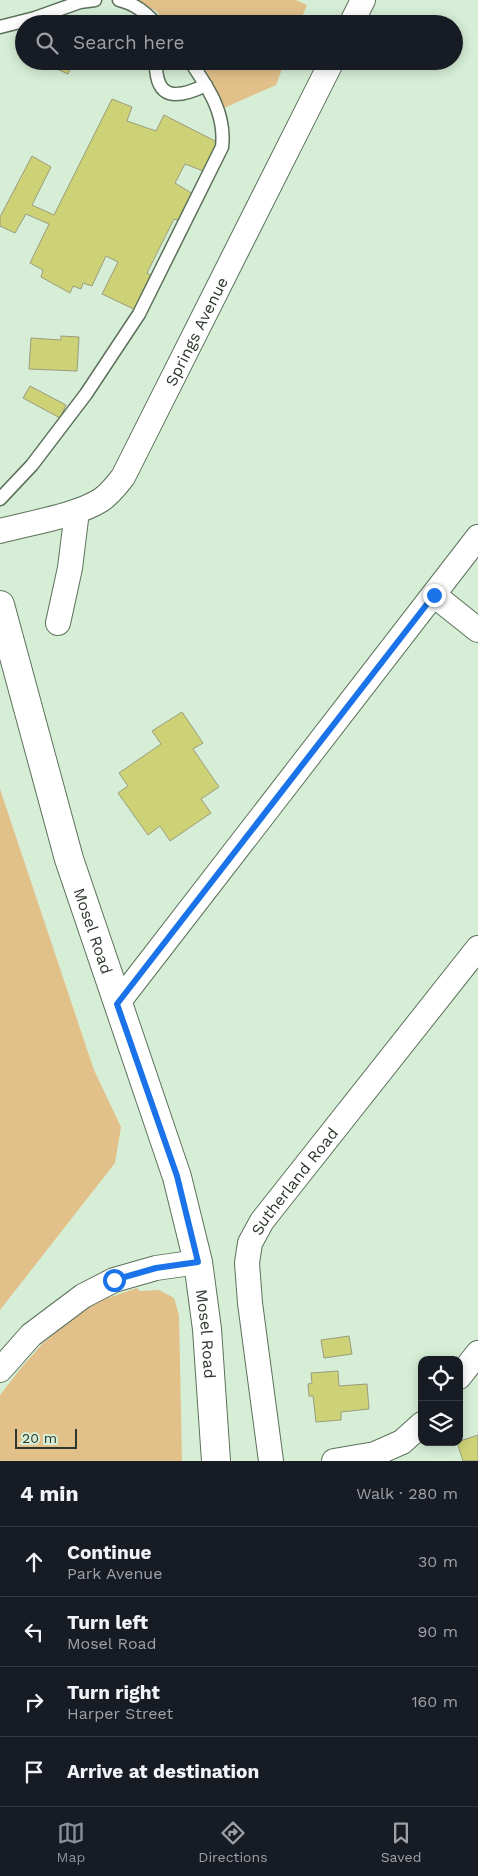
<!DOCTYPE html>
<meta charset="utf-8">
<style>
body{margin:0;font-family:"Work Sans",sans-serif;background:#20242c;color:#f1f3f6}
.controls{position:absolute;right:15px;bottom:15px;display:grid;overflow:hidden;border-radius:10px;box-shadow:0 2px 12px #0003}
.controls button{width:45px;height:45px;display:grid;place-items:center;padding:0;border:0;border-bottom:1px solid #363941;background:#171b24;color:#f1f3f6;font:25px sans-serif}
.scale{position:absolute;left:15px;bottom:12px;width:62px;box-sizing:border-box;padding-left:5px;border:2px solid #2e372d;border-top:0;font-size:14px;line-height:18px;white-space:nowrap;color:#2e372d;-webkit-text-stroke:4px #d6eed5;paint-order:stroke}
.stop{position:absolute;width:15px;height:15px;margin:-11px;border:4px solid #1a73e8;border-radius:50%;background:#fff}
.stop.end{background:#1a73e8;border-color:#fff;box-shadow:0 1px 5px #0008}
.list{margin:0;padding:0;list-style:none}
h2{display:flex;justify-content:space-between;align-items:center;height:65px;margin:0;padding:0 20px;font-size:21px}
h2 small{font-size:16px;font-weight:400;color:#9ea1a6}
.list li{display:grid;grid-template-columns:32px 1fr auto;gap:15px;align-items:center;box-sizing:border-box;height:70px;padding:0 20px;border-top:1px solid #363941}
.list b{display:block;font-size:19px;white-space:nowrap}
.list p{margin:0;font-size:16px;white-space:nowrap;color:#9ea1a6}
.list em{font-size:16px;font-style:normal;color:#9ea1a6}
.icon{flex:none;width:28px;height:28px;fill:none;stroke:currentColor;stroke-width:2;stroke-linecap:round;stroke-linejoin:round}
.map{position:relative;flex:none;width:478px;height:1461px;overflow:hidden}
.search{position:absolute;background:#171b24;box-shadow:0 2px 12px #0003;left:15px;right:15px;top:15px;height:55px;display:flex;align-items:center;gap:12px;box-sizing:border-box;padding:0 18px;border-radius:28px;color:#9ea1a6;font-size:19px}
.sheet{height:345px;background:#171b24}
nav{display:flex;justify-content:space-around;align-items:center;box-sizing:border-box;height:70px;border-top:1px solid #363941;background:#171b24;font-size:14px;color:#9ea1a6}
nav a{display:grid;justify-items:center;gap:2px}
nav .on{color:#8c9099}
.map>svg:first-child{display:block}
</style>
<div class="map">
<svg width="478" height="1461" viewBox="0 0 478 1461">
<rect width="100%" height="100%" fill="#d6eed5"/>
<path fill="#e2c08a" d="M132 0H296L307 5 299 24H168L155 10Z
M199 61H285L276 85 224 108 214 86Z
M0 789 94 1070 121 1127 115 1163 0 1310Z
M137 1288 140 1291 159 1290 174 1298 179 1315 182 1461H0V1395L21 1368 43 1343 70 1321 99 1301Z"/>
<path fill="#cdd277" stroke="#9a9c7e" d="M61 61H74L68 74 57 69Z
M112 99 132 107 127 121 156 131 164 115 221 144 206 172 185 164 175 183 196 196 184 222 174 219 147 273 154 277 138 311 102 294 118 262 106 256 92 286 83 283 81 289 73 286 70 293 41 277 43 270 30 263 49 224 26 214 15 233 0 226V217L32 156 51 167 32 205 54 215Z
M61 336 79 337 77 371 29 369 31 338 61 340Z
M30 386 66 405 60 418 23 398Z
M182 712 203 743 193 749 219 787 201 799 211 813 170 841 160 826 148 835 118 793 128 786 119 773 161 744 152 731Z
M349 1336 352 1354 324 1358 321 1340Z
M338 1371 339 1386 367 1384 369 1409 341 1412V1420L316 1422 313 1396H309L308 1384 312 1383 311 1373Z
M478 1435V1461H463L457 1442Z"/>
<g fill="none" stroke-linecap="round" stroke-linejoin="round">
<g stroke="#5c715b" stroke-width="15">
<path id="service" d="M119 0C135 4 145 12 156 24
M0 27 35 18 80 2 95 0
M156 61C155 101 177 99 206 85
M0 499 32 465 86 394 139 314 222 147C226 113 208 88 190 61"/>
</g>
<g stroke="#5c715b" stroke-width="26">
<g id="minor">
<path d="M351 24 363 0"/>
<path id="s1" d="M0 531C29 523 76 516 101 500 110 494 116 486 123 477L332 61"/>
<path d="M434 595 478 630"/>
<path d="M58 623 70 568 77 511"/>
<path d="M117 1004 478 537"/>
<path d="M0 1370 31 1335 83 1296 114 1280 156 1268 198 1262"/>
<path d="M459 1377 478 1353"/>
<path id="s2" d="M271 1461 250 1303 247 1263 250 1243 262 1221 478 948"/>
<path d="M334 1461 375 1454 402 1442 422 1424"/>
</g>
</g>
<g stroke="#5c715b" stroke-width="30">
<g id="tertiary">
<path id="s3" d="M0 605 69 859 177 1177 198 1262 207 1329 216 1461"/>
</g>
</g>
<use href="#service" stroke="#fff" stroke-width="12"/>
<use href="#minor" stroke="#fff" stroke-width="24"/>
<use href="#tertiary" stroke="#fff" stroke-width="28"/>
</g>
<g fill="none" stroke-linecap="round" stroke-linejoin="round">
<path stroke="#1a73e8" stroke-width="6" d="M114 1280 156 1268 198 1262 177 1176 117 1004 434 595"/>
</g>
<g text-anchor="middle" stroke-width="5" stroke-linejoin="round" paint-order="stroke">
<g font-size="16" fill="#2e372d" stroke="#d6eed5">
<text dy="6" stroke="none"><textPath href="#s1" startOffset="301">Springs Avenue</textPath></text>
<text dy="6" stroke="none"><textPath href="#s3" startOffset="339">Mosel Road</textPath></text>
<text dy="6" stroke="none"><textPath href="#s2" startOffset="296">Sutherland Road</textPath></text>
<text dy="6" stroke="none"><textPath href="#s3" startOffset="759">Mosel Road</textPath></text>
</g>
</g>
</svg>
<div class="controls">
<button><svg class="icon" aria-label="locate" viewBox="0 0 24 24"><circle cx="12" cy="12" r="6"/><path d="M12 2v4M12 18v4M2 12h4M18 12h4"/></svg></button>
<button><svg class="icon" aria-label="layers" viewBox="0 0 24 24"><path d="M12 4l9 5-9 5-9-5zM3 14l9 5 9-5"/></svg></button>
</div>
<div class="scale">20 m</div>
<div class="stop" style="left:114px;top:1280px"></div>
<div class="stop end" style="left:434px;top:595px"></div>
<div class="search"><svg class="icon" aria-label="search" viewBox="0 0 24 24"><circle cx="10" cy="10" r="6"/><path d="M15 15l6 6"/></svg>Search here</div>
</div>
<section class="sheet">
<h2>4 min<small>Walk · 280 m</small></h2>
<ul class="list">
<li><svg class="icon" aria-label="ahead" viewBox="0 0 24 24"><path d="M12 20V5M6 11l6-6 6 6"/></svg><div><b>Continue</b><p>Park Avenue</p></div><em>30 m</em></li>
<li><svg class="icon" aria-label="left" viewBox="0 0 24 24"><path d="M17 20v-9H6M10 6l-5 5 5 5"/></svg><div><b>Turn left</b><p>Mosel Road</p></div><em>90 m</em></li>
<li><svg class="icon" aria-label="right" viewBox="0 0 24 24"><path d="M7 20v-9h11M14 6l5 5-5 5"/></svg><div><b>Turn right</b><p>Harper Street</p></div><em>160 m</em></li>
<li><svg class="icon" aria-label="arrive" viewBox="0 0 24 24"><path d="M6 21V4h12l-3 4 3 4H6"/></svg><div><b>Arrive at destination</b></div></li>
</ul>
</section>
<nav>
<a class="on"><svg class="icon" aria-label="map" viewBox="0 0 24 24"><path d="M3 6l6-2 6 2 6-2v14l-6 2-6-2-6 2zM9 4v14M15 6v14"/></svg>Map</a>
<a><svg class="icon" aria-label="directions" viewBox="0 0 24 24"><path d="M12 3l9 9-9 9-9-9zM9 14v-3h6M13 9l2 2-2 2"/></svg>Directions</a>
<a><svg class="icon" aria-label="saved" viewBox="0 0 24 24"><path d="M7 4h10v16l-5-4-5 4z"/></svg>Saved</a>
</nav>
